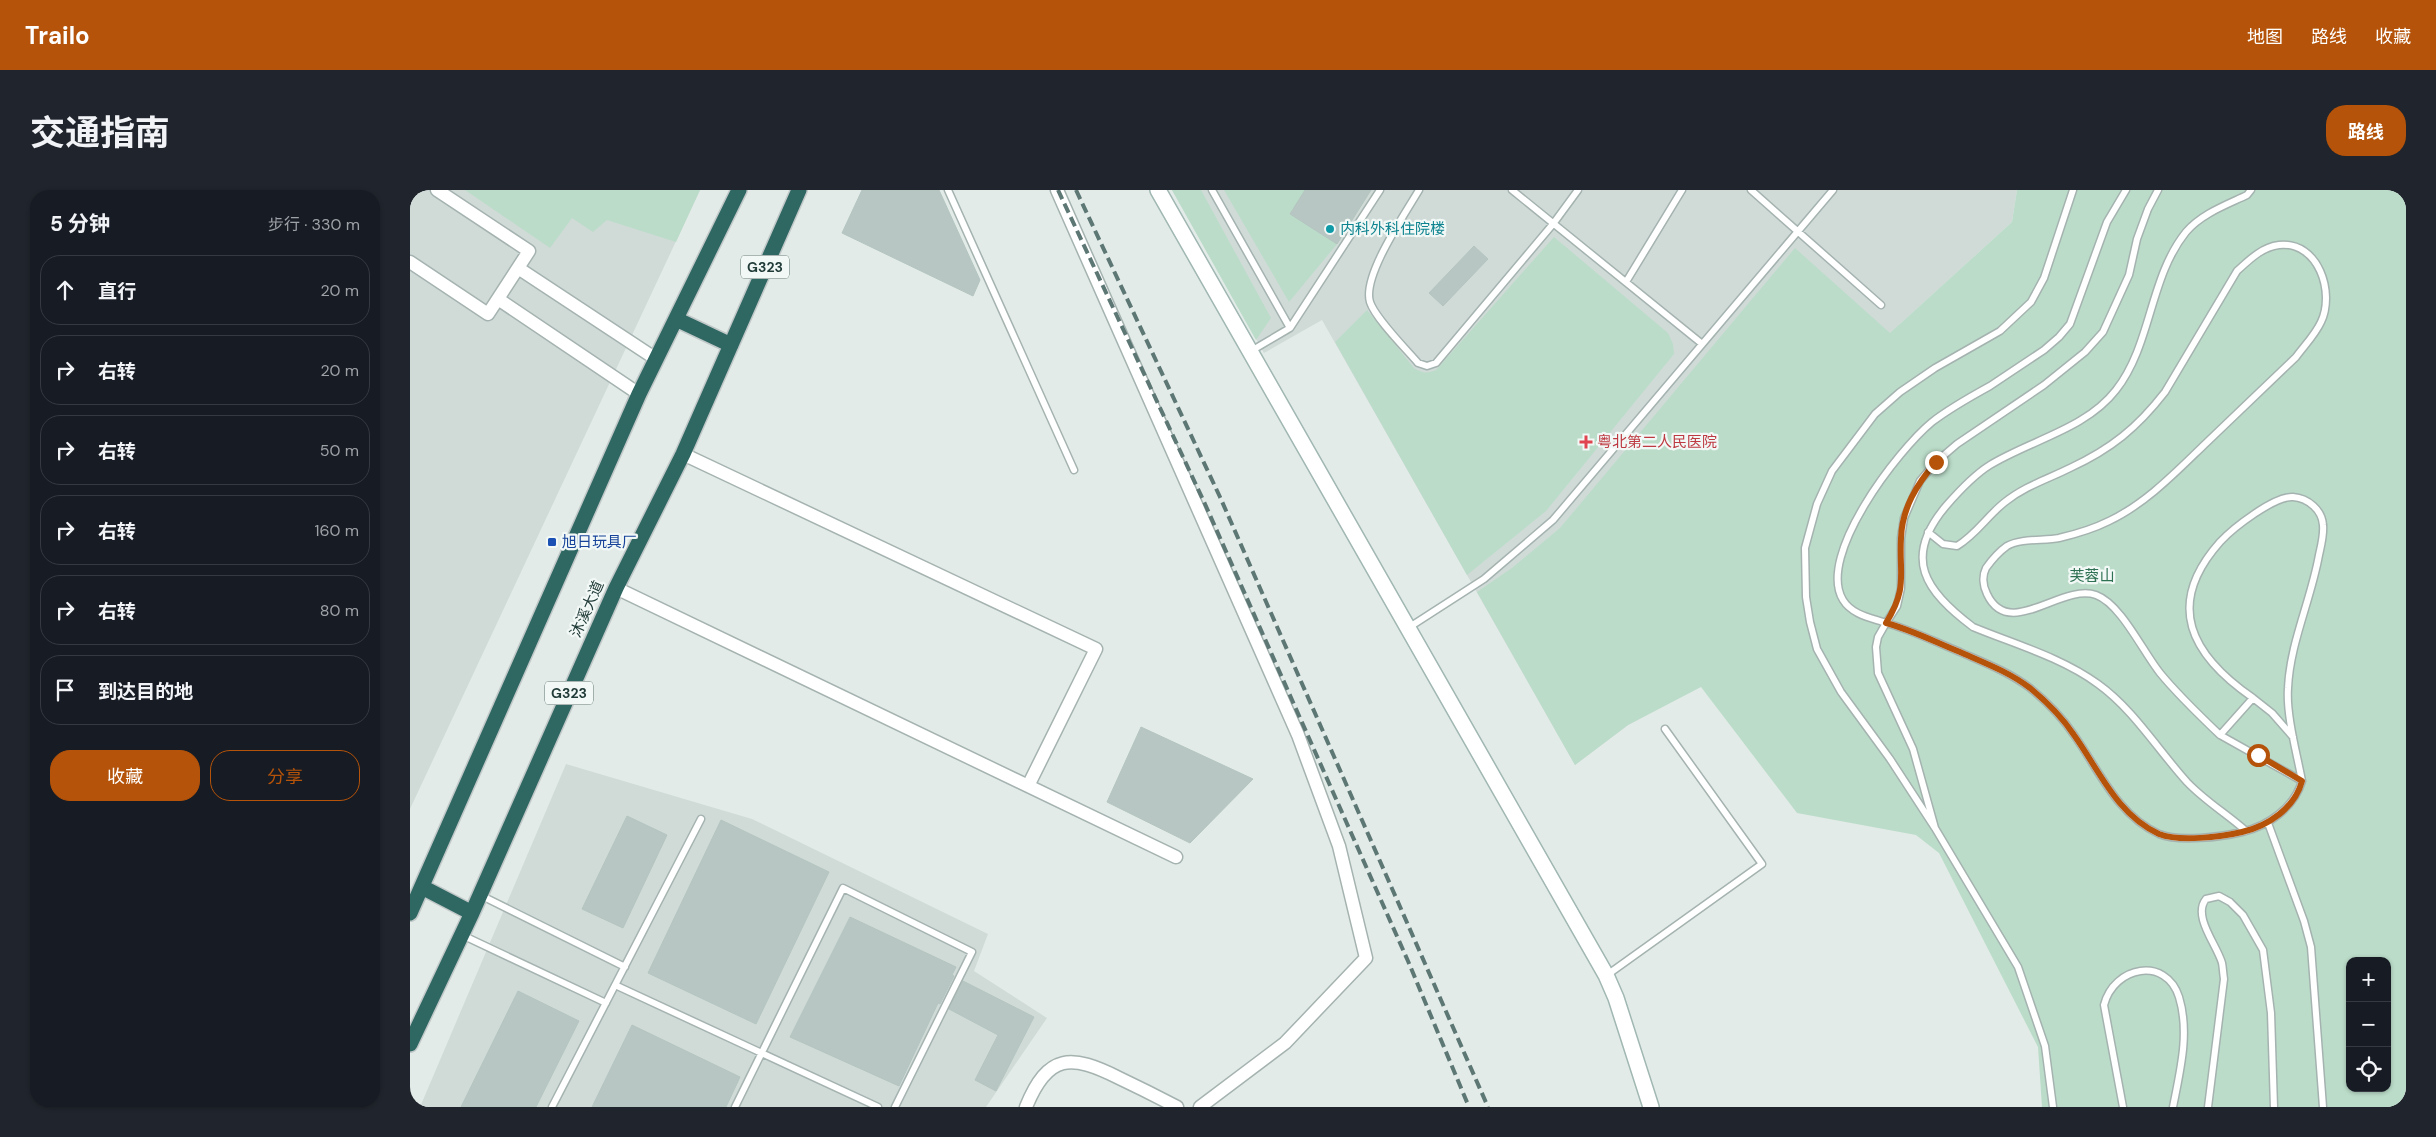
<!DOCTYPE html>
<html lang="zh">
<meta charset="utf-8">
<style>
body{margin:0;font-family:"DM Sans","Noto Sans SC",sans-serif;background:#20242c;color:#f1f3f6}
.controls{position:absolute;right:15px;bottom:15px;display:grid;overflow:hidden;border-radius:10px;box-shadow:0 1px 4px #0004}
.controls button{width:45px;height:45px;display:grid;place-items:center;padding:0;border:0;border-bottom:1px solid #363941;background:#171b24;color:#f1f3f6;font:25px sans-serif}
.stop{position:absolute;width:15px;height:15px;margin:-11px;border:4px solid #b45309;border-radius:50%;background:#fff}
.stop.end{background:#b45309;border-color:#fff;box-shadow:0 1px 5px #0008}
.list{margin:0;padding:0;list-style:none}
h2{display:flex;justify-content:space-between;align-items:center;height:65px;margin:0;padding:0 20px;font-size:21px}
h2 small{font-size:16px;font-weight:400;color:#9ea1a6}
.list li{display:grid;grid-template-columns:32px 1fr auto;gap:15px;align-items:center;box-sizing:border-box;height:70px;margin:0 10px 10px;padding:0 10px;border:1px solid #363941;border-radius:20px}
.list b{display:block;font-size:19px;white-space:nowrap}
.list em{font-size:16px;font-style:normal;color:#9ea1a6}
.actions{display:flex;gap:10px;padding:15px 20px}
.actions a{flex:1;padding:11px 0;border:1px solid #b45309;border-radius:20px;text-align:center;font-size:18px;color:#b45309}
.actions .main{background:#b45309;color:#fff}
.icon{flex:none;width:28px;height:28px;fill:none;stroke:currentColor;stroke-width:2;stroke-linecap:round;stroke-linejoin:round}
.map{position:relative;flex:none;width:1996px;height:917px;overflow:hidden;border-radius:20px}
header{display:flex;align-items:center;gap:30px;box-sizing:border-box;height:70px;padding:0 25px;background:#b45309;color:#fff}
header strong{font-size:24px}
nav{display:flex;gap:28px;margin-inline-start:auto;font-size:18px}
.intro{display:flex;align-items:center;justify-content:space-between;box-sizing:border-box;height:120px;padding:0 30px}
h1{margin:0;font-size:35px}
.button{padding:12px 22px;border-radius:20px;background:#b45309;color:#fff;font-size:18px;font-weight:700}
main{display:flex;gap:30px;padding:0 30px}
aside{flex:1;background:#171b24;border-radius:20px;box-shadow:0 1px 4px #0004}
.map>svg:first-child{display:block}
</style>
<header>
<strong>Trailo</strong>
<nav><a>地图</a><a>路线</a><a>收藏</a></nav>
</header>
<div class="intro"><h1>交通指南</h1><a class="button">路线</a></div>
<main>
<aside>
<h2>5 分钟<small>步行 · 330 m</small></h2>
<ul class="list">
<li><svg class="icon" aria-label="ahead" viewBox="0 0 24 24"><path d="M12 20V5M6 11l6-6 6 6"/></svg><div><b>直行</b></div><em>20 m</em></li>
<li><svg class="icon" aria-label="right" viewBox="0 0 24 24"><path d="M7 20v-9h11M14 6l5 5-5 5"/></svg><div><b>右转</b></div><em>20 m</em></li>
<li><svg class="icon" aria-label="right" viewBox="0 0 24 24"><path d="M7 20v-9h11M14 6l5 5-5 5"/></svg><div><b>右转</b></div><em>50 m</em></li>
<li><svg class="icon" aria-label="right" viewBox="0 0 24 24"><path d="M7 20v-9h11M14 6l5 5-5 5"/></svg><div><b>右转</b></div><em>160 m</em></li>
<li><svg class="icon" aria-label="right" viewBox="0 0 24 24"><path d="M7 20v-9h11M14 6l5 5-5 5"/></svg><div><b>右转</b></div><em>80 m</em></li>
<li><svg class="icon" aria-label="arrive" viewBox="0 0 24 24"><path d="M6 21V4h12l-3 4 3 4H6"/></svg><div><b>到达目的地</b></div></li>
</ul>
<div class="actions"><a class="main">收藏</a><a>分享</a></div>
</aside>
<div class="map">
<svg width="1996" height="917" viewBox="0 0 1996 917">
<rect width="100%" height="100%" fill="#e2ebe8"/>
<path fill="#d0dbd8" d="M0 0H290L0 619Z
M762 0H1607L1602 32 1490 134 1291 496 1218 535 1165 575 912 130 854 163Z
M156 574 342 629 578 744 564 781 637 828 576 917H10Z"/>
<path fill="#bbdcc9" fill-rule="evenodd" d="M55 0H290L266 52 197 30 183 42 162 28 140 58Z
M762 0H791L861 128 846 150Z
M814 0H895L880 24 927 54 879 112Z
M1607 0H1990L1996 3V917H1632L1628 857 1529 663 1506 645 1387 623 1291 497 1218 535 1165 575 1067 402 1102 378 1150 338 1385 58 1480 143 1602 32ZM1940 771H1977V898H1940Z
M1144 47 1258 143 1263 154 1264 164 1136 321 1057 385 925 152 957 120 1004 178C1012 183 1017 184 1026 180Z"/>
<path fill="#b7c6c2" stroke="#b4c5c0" d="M452 0H529L570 90 563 106 432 43Z
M895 0H961L927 54 880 24Z
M1064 56 1078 69 1033 116 1019 103Z
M731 537 843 589 780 653 697 612Z
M217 626 257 645 213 738 172 719Z
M311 630 419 682 346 834 238 783Z
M440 727 546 777 542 785 544 786 530 814 528 813 489 896 380 847Z
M553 791 624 827 586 901 565 890 588 845 539 819Z
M108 801 169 831 126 917H51Z
M222 835 330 887 316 917H182Z"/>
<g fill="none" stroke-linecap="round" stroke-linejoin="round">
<g stroke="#a5b3b0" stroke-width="9">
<path id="lane" d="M538 0 664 280
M802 0 880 138
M1009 0C995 24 952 86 960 112 965 128 996 159 1008 173L1017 176 1026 173 1143 34 1168 0
M1102 0 1291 153
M1341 0 1471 115
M1716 0 1697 32 1660 134 1649 147 1634 160C1616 172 1598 184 1580 196 1560 207 1540 218 1522 232 1488 260 1406 366 1433 410 1442 425 1462 428 1476 433L1487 416 1491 398V348L1494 328 1510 291 1526 272 1547 254 1634 195 1675 162 1693 142 1719 85 1727 49 1738 19 1748 0
M1216 92 1272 0
M841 161 880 138 970 0
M1518 342 1533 354 1547 356C1566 345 1578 325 1595 312 1615 296 1638 289 1660 278 1701 259 1727 238 1755 202L1827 81C1839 70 1852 57 1869 55 1909 51 1925 103 1911 132 1905 145 1894 156 1886 167 1855 197 1824 226 1793 256 1765 283 1735 314 1699 331 1683 339 1666 344 1649 348 1634 351 1611 348 1597 356 1590 361 1581 371 1576 378 1572 386 1573 396 1577 404 1599 451 1651 393 1686 405 1711 414 1733 462 1750 483 1768 505 1789 525 1810 545L1843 508C1781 465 1754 415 1810 352 1823 338 1864 306 1883 307 1898 308 1912 320 1913 335 1914 345 1911 356 1909 365 1901 410 1880 453 1878 498 1876 525 1887 564 1892 591 1884 618 1858 636 1832 642 1811 647 1769 652 1749 644 1707 625 1689 580 1664 545 1652 527 1637 512 1620 498 1599 482 1575 473 1550 462 1525 452 1502 440 1476 433L1468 447 1466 457 1468 483 1503 559 1525 638
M998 438 1074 389 1143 330 1423 0
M1843 508 1862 523 1883 547
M1810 545 1892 591
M1858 633 1894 731 1901 757 1913 917
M1836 641C1817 624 1795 611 1777 592 1748 560 1723 519 1688 494 1651 467 1604 454 1563 437 1515 401 1492 368 1536 316 1549 301 1564 285 1580 275 1621 250 1676 239 1706 200 1742 154 1739 88 1776 42 1791 24 1816 15 1837 5L1841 0
M70 705 215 777
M52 745 196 813
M1197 785 1352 674 1255 539
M205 795 468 917
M142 917 291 629
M325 917 433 698 562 762 485 917
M1643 917 1635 856 1608 777 1525 638 1480 569 1431 502 1407 459 1400 432 1396 407 1395 358 1407 314 1422 281 1465 224 1490 202 1525 178 1590 141 1621 112 1634 88 1663 0
M1713 917 1694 815C1704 776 1756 766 1769 807 1780 843 1770 881 1763 917
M1798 917 1814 789C1813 783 1813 778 1812 773 1807 755 1782 726 1796 709L1809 706 1820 712 1833 725 1853 760 1861 823 1864 917"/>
</g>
<g stroke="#a5b3b0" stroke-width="15">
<path id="street" d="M647 0 888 545 929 656 956 768 875 853 790 917
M0 72 78 124 119 61 27 0
M108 78 246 169
M88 109 229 204
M273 264 686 459 618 596
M206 398 766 667
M616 917C638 863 661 864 709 888 728 897 748 907 767 917"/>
</g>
<g stroke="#a0b7b2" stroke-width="18">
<path id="secondary" d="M748 0 1196 785 1206 808 1241 917"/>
</g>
<g stroke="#c1c8c8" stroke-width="18">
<path id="highway" d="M266 129 321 155
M12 697 62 723
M0 723 229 204 329 0
M0 854 62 723 206 398 273 264 389 0"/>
</g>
<use href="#lane" stroke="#fff" stroke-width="6"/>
<use href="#street" stroke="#fff" stroke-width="12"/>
<use href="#secondary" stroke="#fff" stroke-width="15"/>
<use href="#highway" stroke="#2f6763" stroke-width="15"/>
<path stroke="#5d7774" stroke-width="4" stroke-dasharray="10 5" stroke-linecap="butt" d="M648 0 795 314 998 771 1059 917
M666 0 810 307 1078 917"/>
</g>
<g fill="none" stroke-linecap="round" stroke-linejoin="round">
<path stroke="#b45309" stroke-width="6" d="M1526 272C1507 294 1492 318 1491 348 1489 386 1498 397 1476 433 1502 440 1525 452 1550 462 1575 473 1599 482 1620 498 1637 512 1652 527 1664 545 1689 580 1707 625 1749 644 1769 652 1811 647 1832 642 1858 636 1885 618 1892 591L1848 565"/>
</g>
<circle fill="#0f9aa8" stroke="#f2f8f6" stroke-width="2" cx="920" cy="39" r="5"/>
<path fill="#e0444e" stroke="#f2f8f6" stroke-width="2" d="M1173.5 244.5h5v5h5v5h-5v5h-5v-5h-5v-5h5z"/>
<rect fill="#1a4fb4" stroke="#f2f8f6" stroke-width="2" x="137" y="347" width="10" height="10" rx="2.5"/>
<g text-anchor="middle" stroke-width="4.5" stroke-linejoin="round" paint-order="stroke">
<g fill="#f2f8f6" stroke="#607472" stroke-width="1">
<rect x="331" y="65.5" width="48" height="23" rx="4"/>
<rect x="135" y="491.5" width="48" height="23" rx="4"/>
</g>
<g font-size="14" font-weight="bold" fill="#223c39">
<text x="355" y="82">G323</text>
<text x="159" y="508">G323</text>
</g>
<g font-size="15" fill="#0d838f" stroke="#f2f8f6" text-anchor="start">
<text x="930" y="44">内科外科住院楼</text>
</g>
<g font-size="15" fill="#be3a42" stroke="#f2f8f6" text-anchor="start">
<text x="1187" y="257">粤北第二人民医院</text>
</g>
<g font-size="15" fill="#164399" stroke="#f2f8f6" text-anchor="start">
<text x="152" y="357">旭日玩具厂</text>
</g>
<g font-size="15" fill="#2e7152" stroke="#f2f8f6">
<text x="1682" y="391">芙蓉山</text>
</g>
<g font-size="15" fill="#223c39" stroke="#f2f8f6">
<text transform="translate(177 419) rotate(-66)" y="5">沐溪大道</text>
</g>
</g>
</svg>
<div class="controls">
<button>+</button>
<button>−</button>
<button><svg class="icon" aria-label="locate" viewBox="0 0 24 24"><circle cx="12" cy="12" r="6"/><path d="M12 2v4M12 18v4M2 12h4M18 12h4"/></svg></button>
</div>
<div class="stop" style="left:1848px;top:565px"></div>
<div class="stop end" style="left:1526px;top:272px"></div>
</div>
</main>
